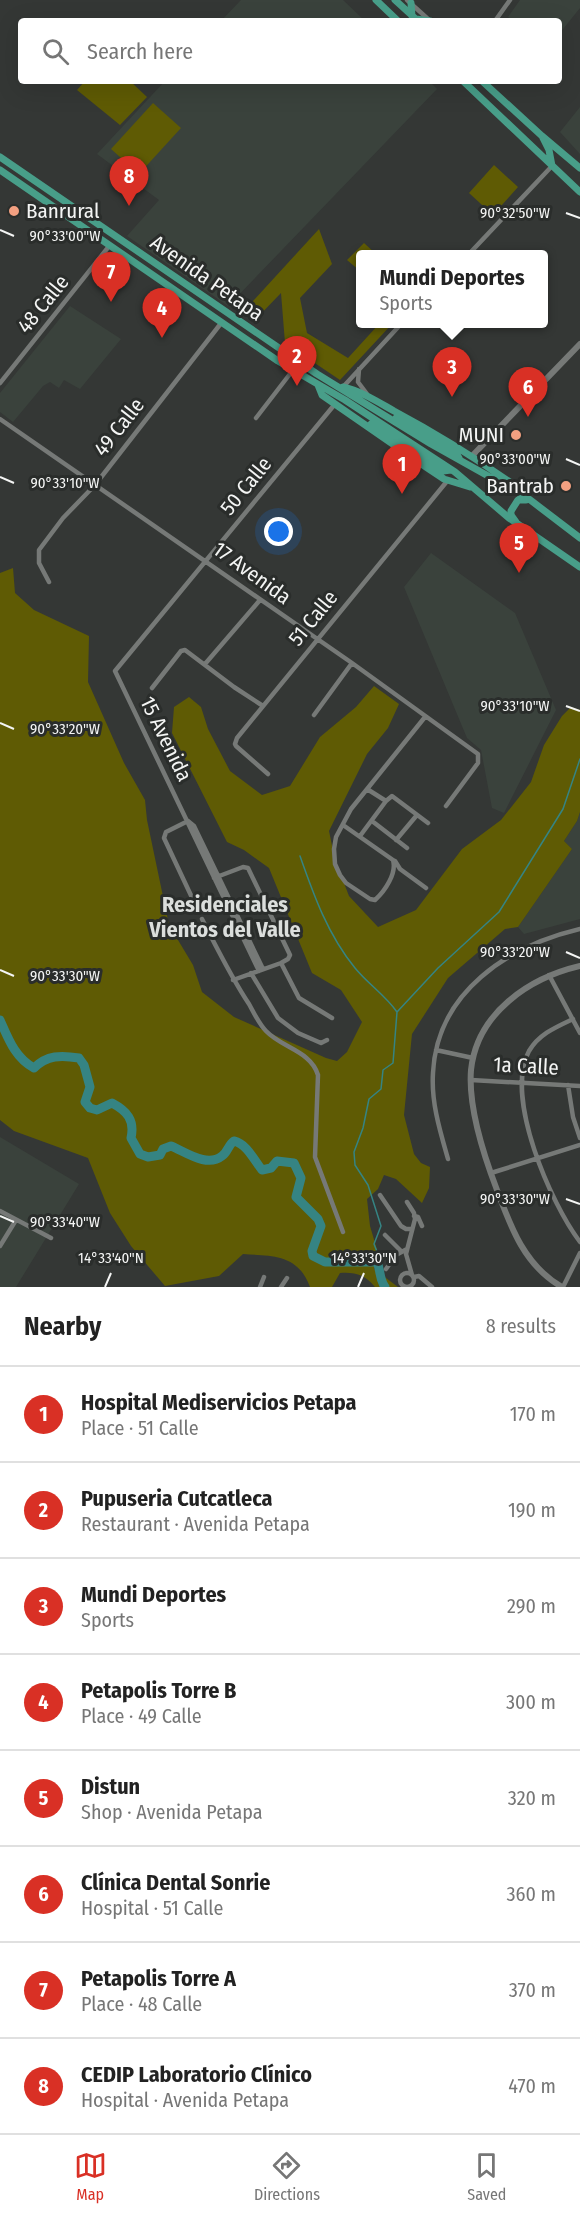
<!DOCTYPE html>
<meta charset="utf-8">
<style>
body{margin:0;font-family:"Fira Sans Condensed",sans-serif;background:#f2f2f2;color:#222}
.you{position:absolute;left:279px;top:532px;width:21px;height:21px;margin:-15px;border:4px solid #fff;border-radius:50%;background:#1a73e8;box-shadow:0 0 0 9px #1a73e833}
.badge{display:grid;place-items:center;width:39px;height:39px;border-radius:50%;background:#d93025;color:#fff;font-size:20px;font-weight:700}
.pin{position:absolute;translate:-50% -50px;filter:drop-shadow(0 2px 3px #0008)}
.pin::after{content:'';position:absolute;top:32px;width:21px;height:18px;background:inherit;clip-path:polygon(0 0,100% 0,50% 100%)}
.popup{position:absolute;left:356px;top:250px;width:192px;height:78px;box-sizing:border-box;display:grid;place-content:center;border-radius:6px;background:#fff;filter:drop-shadow(0 2px 4px #0005);font-size:20px;white-space:nowrap;color:#767676}
.popup b{font-size:22px;color:#222}
.popup::after{content:'';position:absolute;left:50%;top:100%;margin-left:-12px;border:12px solid transparent;border-top-color:#fff}
.list{margin:0;padding:0;list-style:none}
h2{display:flex;justify-content:space-between;align-items:center;height:78px;margin:0;padding:0 24px;font-size:26px}
h2 small{font-size:20px;font-weight:400;color:#767676}
.list li{display:grid;grid-template-columns:39px 1fr auto;gap:18px;align-items:center;box-sizing:border-box;height:96px;padding:0 24px;border-top:2px solid #e0e0e0}
.list b{display:block;font-size:22px;white-space:nowrap}
.list p{margin:0;font-size:20px;white-space:nowrap;color:#767676}
.list em{font-size:20px;font-style:normal;color:#767676}
.icon{flex:none;width:33px;height:33px;fill:none;stroke:currentColor;stroke-width:2;stroke-linecap:round;stroke-linejoin:round}
.map{position:relative;flex:none;width:580px;height:1287px;overflow:hidden}
.search{position:absolute;background:#fff;box-shadow:0 6px 24px #0002;left:18px;right:18px;top:18px;height:66px;display:flex;align-items:center;gap:15px;box-sizing:border-box;padding:0 21px;border-radius:6px;color:#767676;font-size:22px}
.sheet{height:846px;background:#fff}
nav{display:flex;justify-content:space-around;align-items:center;box-sizing:border-box;height:84px;border-top:2px solid #e0e0e0;background:#fff;font-size:16px;color:#767676}
nav a{display:grid;justify-items:center;gap:3px}
nav .on{color:#d93025}
.map>svg:first-child{display:block}
</style>
<div class="map">
<svg width="580" height="1287" viewBox="0 0 580 1287">
<rect width="100%" height="100%" fill="#343735"/>
<path fill="#3a423c" d="M241 0H343L365 21H221Z
M520 0H580V8L559 34V21H514L508 17Z
M165 81H429L437 89 228 306 127 236 159 200 97 154Z
M580 107V154L560 132Z
M70 306 121 339 80 389 64 380 59 388 50 382 43 386 13 422 0 412V393Z
M431 553 515 613 556 710 504 813 492 808 481 750 467 738 404 587Z
M580 812V919L524 934 518 927 572 849 564 841 577 821Z
M0 1137 79 1184 16 1287H0Z"/>
<path fill="#5f5b04" d="M85 81H130L147 97 120 125 77 90Z
M153 103 181 128 139 174 111 149Z
M494 165 518 187 493 215 469 193Z
M319 229 332 264 300 298 307 333 348 358 379 324H392L340 380 285 343 281 293 254 321 242 313Z
M364 243 376 254 360 255V271L347 260Z
M13 568 15 593 34 610 89 636 88 682 124 763 145 800 147 820 169 925 193 965 202 992 234 1017 326 1058 337 1061 347 1052 362 1022 341 990 312 973 269 868 244 850 227 842 172 733 174 707 189 697 201 707 208 729 230 771 262 795 290 786 320 737 356 707 374 686 399 704 388 728 367 754 329 831 335 860 349 896 378 927 416 910 462 849 501 820 531 782 544 745 562 716 571 707 580 710V812L577 821 564 841 572 849 518 927 505 929 448 978 412 1034 404 1115 414 1154 421 1163 430 1167 429 1188 422 1203 396 1179 384 1175 378 1189 367 1199 370 1226 378 1253 374 1269 398 1287H375C365 1275 356 1272 340 1273L332 1287H310C298 1254 273 1256 243 1254L219 1276 165 1286 131 1246 110 1213 88 1158 14 1131 0 1120V573Z"/>
<g fill="none" stroke-linecap="round" stroke-linejoin="round">
<path stroke="#358483" stroke-width="1.5" d="M300 856C314 896 328 935 355 968 368 984 385 995 397 1012
M377 1262 378 1254 374 1244 381 1226 368 1185 355 1165 354 1152 363 1128 369 1099 381 1089 383 1070 393 1063 397 1012 438 968 499 912 563 809 580 759"/>
<path stroke="#358483" stroke-width="9" d="M0 1020C8 1038 15 1058 34 1068 47 1055 61 1055 79 1058L84 1065 90 1087 85 1102 90 1108 97 1110 112 1103C127 1111 135 1120 131 1138L140 1154 148 1157 160 1155 163 1149 171 1146C186 1152 207 1168 222 1156 228 1152 228 1145 234 1141 247 1144 254 1160 262 1170L271 1168 277 1161 294 1163 301 1178 296 1197 318 1219 321 1226 312 1251 313 1256 325 1262H377C381 1271 379 1279 385 1287"/>
<path stroke="#767977" stroke-width="4.5" d="M407 0 428 19
M495 21 510 0
M468 255 552 166
M359 369 358 382 367 394
M0 383 110 245
M343 387 401 324
M256 418 293 370
M0 419 352 663 478 754V763L446 806
M49 582 39 563V550L63 518 95 485 222 322
M205 664 260 600
M152 688 181 651 185 650 234 687 263 706
M314 715 352 663
M268 774 236 746 235 744 237 738 448 480
M367 789 386 801
M188 821 194 826 263 969
M188 821 166 832 164 838 195 904
M372 821 407 848
M343 825 393 860C397 873 385 891 375 900L370 899 346 883 340 875 335 864 334 849 336 837 351 809 425 717
M360 836 386 801 392 796 428 823
M396 840 417 815
M395 861 400 869 426 888
M214 878 243 867 248 868 290 955 288 959 281 963 233 980
M202 919C217 948 231 977 249 1004 254 1013 259 1024 266 1031 282 1048 311 1051 318 1075L315 1157 343 1232
M281 963 299 998 332 1018
M259 971 115 671 335 404
M251 973 278 1018 298 1033 321 1043 327 1040
M549 975 580 1033
M573 1019C556 1027 539 1034 529 1051 504 1097 551 1204 580 1242
M436 1050 473 1058
M471 1080 580 1086
M568 1085 573 1117 580 1138
M448 1159C440 1131 431 1102 433 1073 437 992 508 946 580 929
M491 1173 580 1145
M380 1195 401 1226 406 1229H412
M407 1202 414 1213 415 1219 406 1254 412 1275
M0 1211 51 1238
M414 1216 418 1217 422 1226
M385 1235 401 1251
M0 1246 16 1220
M386 1269 396 1255 407 1249
M400 1280a7 7 0 1 1 14 0a7 7 0 1 1-14 0Z
M414 1277 419 1276 432 1287
M260 1287 264 1277
M281 1287 287 1278
M563 1287 580 1253"/>
<path stroke="#767977" stroke-width="6" d="M472 456 580 344
M562 1287C525 1266 511 1228 497 1190 484 1156 468 1107 471 1070 477 1013 529 978 580 966"/>
<path stroke="#489e89" stroke-width="7" d="M376 0 398 21
M395 0 418 21
M411 3 412 16
M416 19 430 21
M463 81 580 192
M482 81 542 136 580 168
M543 138 549 150 552 166
M0 157 317 374 431 444 529 499 580 538
M0 170 278 361 345 400 455 472 509 518 580 567
M318 385 322 395 426 467 444 479 470 487
M343 387C361 391 378 402 394 411 439 435 482 462 524 492
M396 418 455 451 459 458
M371 424 443 471 451 470
M516 522 511 515V511L518 500H526"/>
</g>
<path fill="none" stroke="#f4f5f4" stroke-width="2" d="M566 213 580 218M0 230 14 236M566 459 580 465M0 477 14 483M566 706 580 711M0 723 14 729M566 952 580 958M0 970 14 976M566 1199 580 1204M0 1216 14 1222M105 1287 111 1273M358 1287 364 1273"/>
<g fill="#f3a081" stroke="#2a2d2b" stroke-width="2">
<circle cx="14" cy="211" r="6"/>
<circle cx="516" cy="435" r="6"/>
<circle cx="566" cy="486" r="6"/>
</g>
<g text-anchor="middle" stroke-width="6" stroke-linejoin="round" paint-order="stroke">
<g font-size="21" fill="#f4f5f4" stroke="#2a2d2b" text-anchor="end">
<text x="26" y="218" text-anchor="start">Banrural</text>
<text x="504" y="442">MUNI</text>
<text x="554" y="493">Bantrab</text>
</g>
<g font-size="21" fill="#f4f5f4" stroke="#2a2d2b">
<text transform="translate(207 278) rotate(35)" y="7">Avenida Petapa</text>
<text transform="translate(43 304) rotate(-51)" y="7">48 Calle</text>
<text transform="translate(119 427) rotate(-52)" y="7">49 Calle</text>
<text transform="translate(246 486) rotate(-51)" y="7">50 Calle</text>
<text transform="translate(252 573) rotate(36)" y="7">17 Avenida</text>
<text transform="translate(313 618) rotate(-51)" y="7">51 Calle</text>
<text transform="translate(166 739) rotate(64)" y="7">15 Avenida</text>
<text transform="translate(526 1066) rotate(3)" y="7">1a Calle</text>
</g>
<g font-size="22" font-weight="bold" fill="#dbdedc" stroke="#2a2d2b">
<text x="225" y="912">Residenciales<tspan x="225" dy="25">Vientos del Valle</tspan></text>
</g>
</g>
<g font-size="15" text-anchor="middle" fill="#f4f5f4" stroke="#2a2d2b" stroke-width="6" stroke-linejoin="round" paint-order="stroke">
<text x="515" y="218">90°32'50"W</text>
<text x="65" y="241">90°33'00"W</text>
<text x="515" y="464">90°33'00"W</text>
<text x="65" y="488">90°33'10"W</text>
<text x="515" y="711">90°33'10"W</text>
<text x="65" y="734">90°33'20"W</text>
<text x="515" y="957">90°33'20"W</text>
<text x="65" y="981">90°33'30"W</text>
<text x="515" y="1204">90°33'30"W</text>
<text x="65" y="1227">90°33'40"W</text>
<text x="111" y="1263">14°33'40"N</text>
<text x="364" y="1263">14°33'30"N</text>
</g>
</svg>
<div class="you"></div>
<div class="pin badge" style="left:402px;top:494px">1</div>
<div class="pin badge" style="left:297px;top:386px">2</div>
<div class="pin badge" style="left:452px;top:397px">3</div>
<div class="popup"><b>Mundi Deportes</b>Sports</div>
<div class="pin badge" style="left:162px;top:338px">4</div>
<div class="pin badge" style="left:519px;top:573px">5</div>
<div class="pin badge" style="left:528px;top:417px">6</div>
<div class="pin badge" style="left:111px;top:302px">7</div>
<div class="pin badge" style="left:129px;top:206px">8</div>
<div class="search"><svg class="icon" aria-label="search" viewBox="0 0 24 24"><circle cx="10" cy="10" r="6"/><path d="M15 15l6 6"/></svg>Search here</div>
</div>
<section class="sheet">
<h2>Nearby<small>8 results</small></h2>
<ul class="list">
<li><span class="badge">1</span><div><b>Hospital Mediservicios Petapa</b><p>Place · 51 Calle</p></div><em>170 m</em></li>
<li><span class="badge">2</span><div><b>Pupuseria Cutcatleca</b><p>Restaurant · Avenida Petapa</p></div><em>190 m</em></li>
<li><span class="badge">3</span><div><b>Mundi Deportes</b><p>Sports</p></div><em>290 m</em></li>
<li><span class="badge">4</span><div><b>Petapolis Torre B</b><p>Place · 49 Calle</p></div><em>300 m</em></li>
<li><span class="badge">5</span><div><b>Distun</b><p>Shop · Avenida Petapa</p></div><em>320 m</em></li>
<li><span class="badge">6</span><div><b>Clínica Dental Sonrie</b><p>Hospital · 51 Calle</p></div><em>360 m</em></li>
<li><span class="badge">7</span><div><b>Petapolis Torre A</b><p>Place · 48 Calle</p></div><em>370 m</em></li>
<li><span class="badge">8</span><div><b>CEDIP Laboratorio Clínico</b><p>Hospital · Avenida Petapa</p></div><em>470 m</em></li>
</ul>
</section>
<nav>
<a class="on"><svg class="icon" aria-label="map" viewBox="0 0 24 24"><path d="M3 6l6-2 6 2 6-2v14l-6 2-6-2-6 2zM9 4v14M15 6v14"/></svg>Map</a>
<a><svg class="icon" aria-label="directions" viewBox="0 0 24 24"><path d="M12 3l9 9-9 9-9-9zM9 14v-3h6M13 9l2 2-2 2"/></svg>Directions</a>
<a><svg class="icon" aria-label="saved" viewBox="0 0 24 24"><path d="M7 4h10v16l-5-4-5 4z"/></svg>Saved</a>
</nav>
